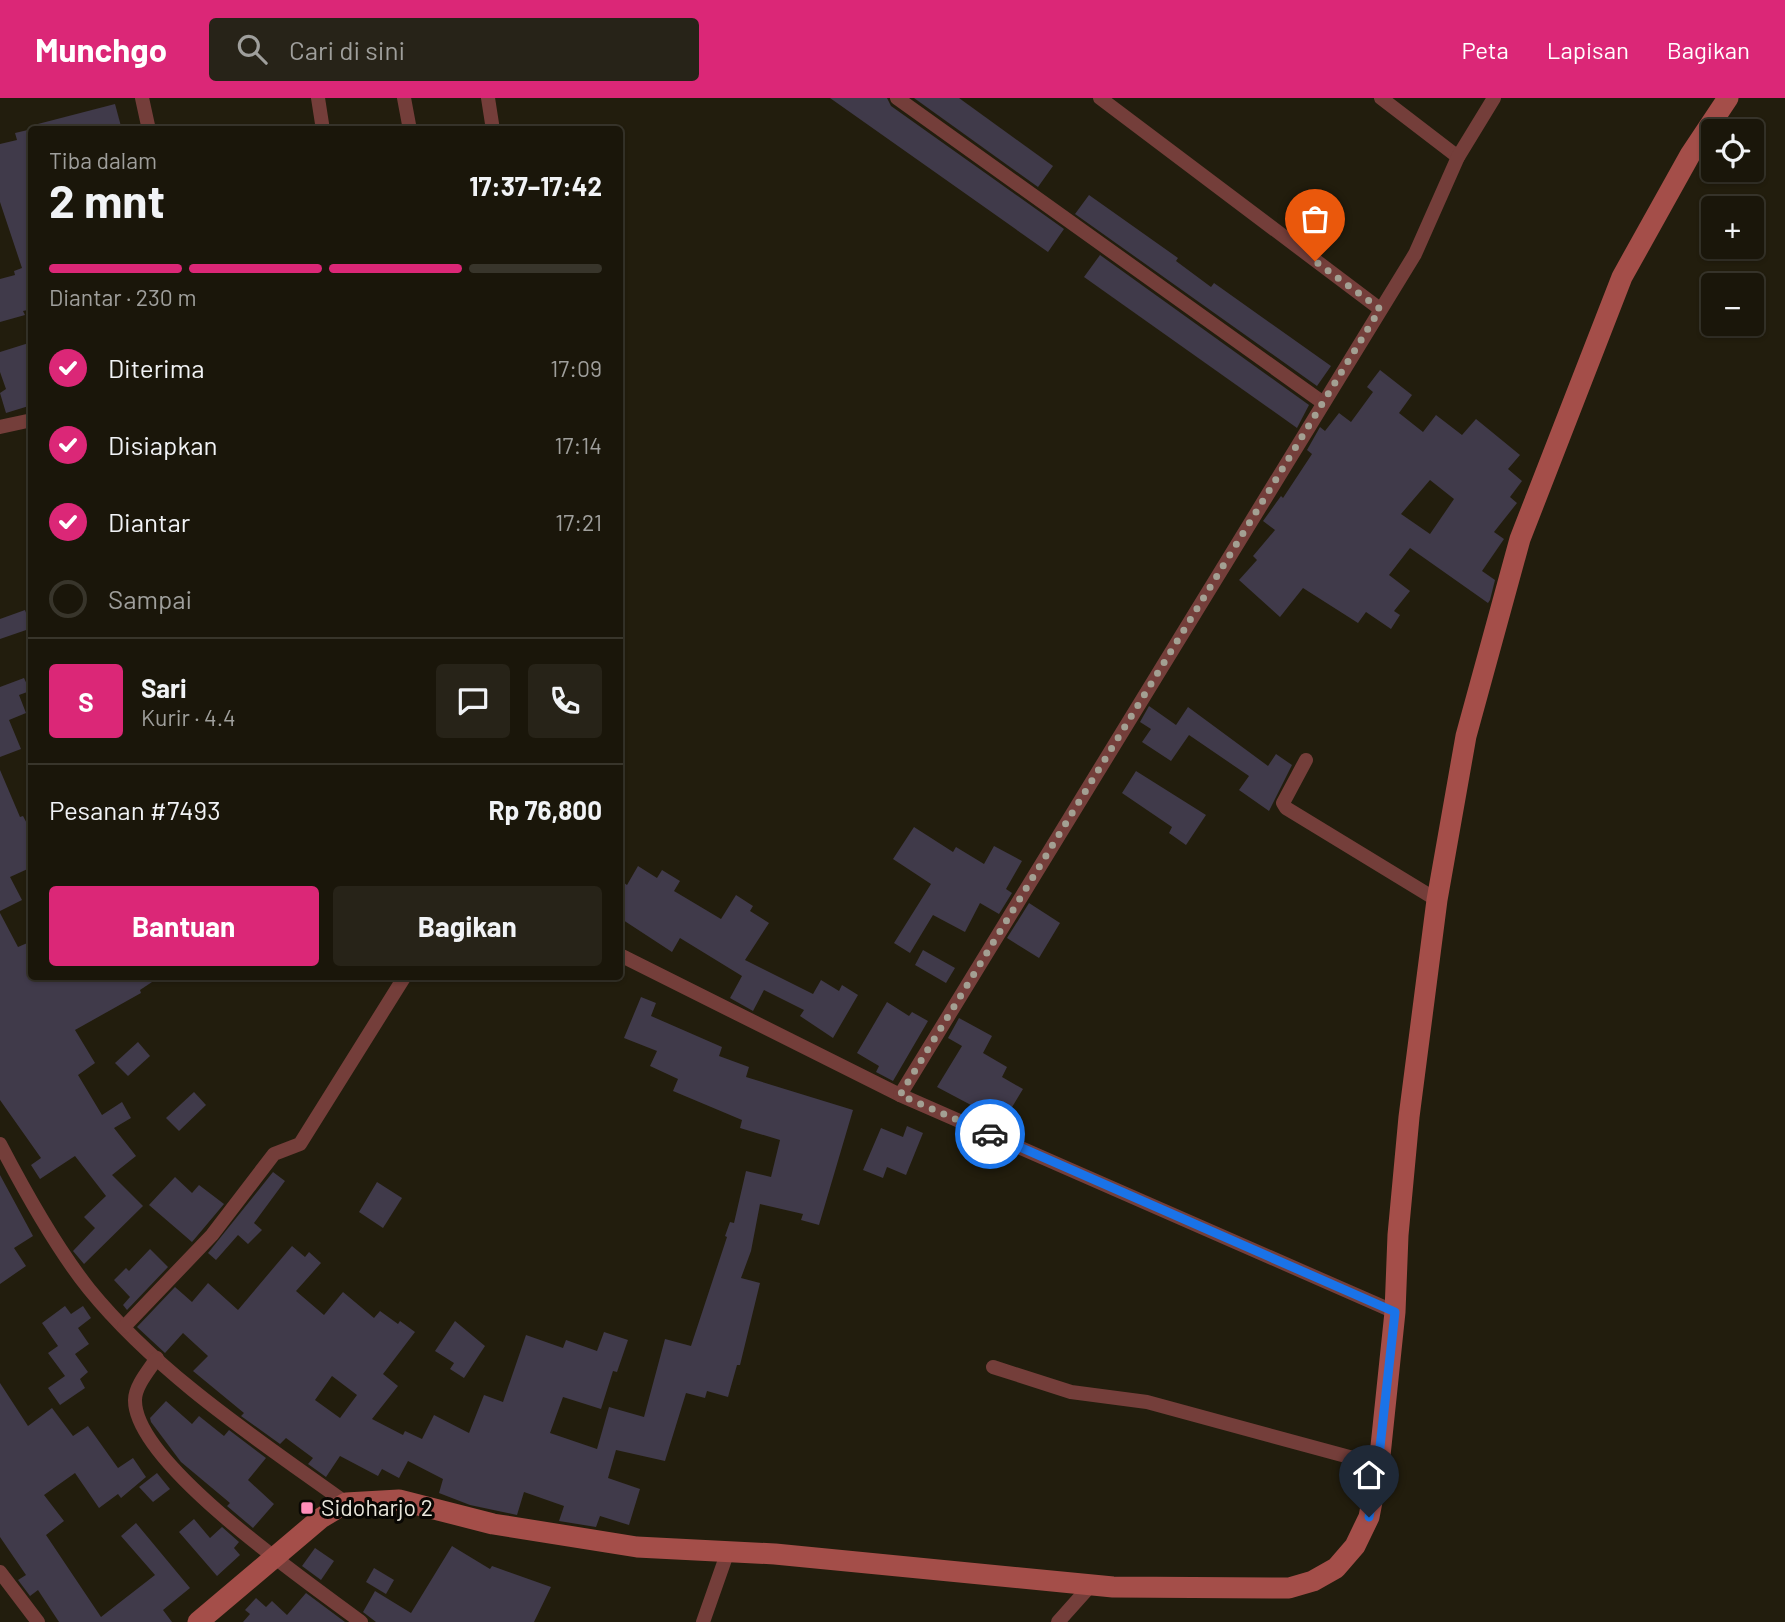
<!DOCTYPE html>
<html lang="id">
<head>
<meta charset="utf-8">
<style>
	:root { --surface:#1a160a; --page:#272318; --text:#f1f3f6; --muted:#9f9f9c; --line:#38352b; --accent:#db2777 }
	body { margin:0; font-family:Barlow,sans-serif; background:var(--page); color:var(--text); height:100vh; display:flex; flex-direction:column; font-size:26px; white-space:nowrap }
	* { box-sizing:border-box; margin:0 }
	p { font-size:23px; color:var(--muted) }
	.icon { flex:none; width:38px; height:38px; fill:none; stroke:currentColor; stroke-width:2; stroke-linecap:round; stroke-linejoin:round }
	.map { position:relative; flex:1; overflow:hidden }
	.details { position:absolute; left:28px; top:28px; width:595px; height:854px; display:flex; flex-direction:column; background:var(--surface); border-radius:7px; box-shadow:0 2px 5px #0004,0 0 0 2px var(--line) }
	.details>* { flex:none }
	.fabs { position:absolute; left:1701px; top:21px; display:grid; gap:14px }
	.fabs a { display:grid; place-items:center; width:63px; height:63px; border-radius:7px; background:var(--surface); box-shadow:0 2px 5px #0004,0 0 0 2px var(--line); font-size:35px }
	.pin { position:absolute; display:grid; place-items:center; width:60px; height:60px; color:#fff; margin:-72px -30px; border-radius:50% 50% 50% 0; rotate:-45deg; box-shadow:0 0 7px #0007 }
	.pin .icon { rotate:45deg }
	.courier { position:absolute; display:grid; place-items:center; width:70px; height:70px; margin:-35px; border:5px solid #1a73e8; border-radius:50%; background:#fff; color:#222; box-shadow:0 2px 9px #0007 }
	.summary em { font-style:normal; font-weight:700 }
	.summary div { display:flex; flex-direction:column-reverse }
	.summary { display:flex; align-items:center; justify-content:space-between; height:119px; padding:0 21px }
	h1 { font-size:46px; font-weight:700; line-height:52px }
	.bar { display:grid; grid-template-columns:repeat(4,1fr); gap:10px 7px; align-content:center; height:84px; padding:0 21px }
	.bar i { height:9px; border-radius:5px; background:var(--line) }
	.bar .selected { background:var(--accent) }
	.bar p { grid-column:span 4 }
	.line { display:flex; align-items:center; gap:18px; padding:0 21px; border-top:2px solid var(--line) }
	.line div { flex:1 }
	.round { display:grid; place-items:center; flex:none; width:74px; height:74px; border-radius:7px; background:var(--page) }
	ol { padding:0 21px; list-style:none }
	li { display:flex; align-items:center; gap:21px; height:77px }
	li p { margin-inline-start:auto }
	li .icon { padding:7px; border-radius:50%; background:var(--accent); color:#fff; stroke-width:4 }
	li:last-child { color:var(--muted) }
	li i { width:38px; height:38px; border:4px solid var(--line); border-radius:50% }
	.primary-button { display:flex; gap:14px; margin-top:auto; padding:14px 21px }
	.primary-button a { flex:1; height:80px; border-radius:7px; background:var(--accent); color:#fff; font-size:28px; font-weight:700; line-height:80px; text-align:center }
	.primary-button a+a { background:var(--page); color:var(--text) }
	header { display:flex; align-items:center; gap:42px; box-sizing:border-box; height:98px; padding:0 35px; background:var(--accent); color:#fff }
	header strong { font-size:33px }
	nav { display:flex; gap:38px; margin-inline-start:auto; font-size:24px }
	.search { width:490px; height:63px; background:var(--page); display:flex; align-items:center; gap:18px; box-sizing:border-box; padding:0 24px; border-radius:7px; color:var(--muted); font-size:26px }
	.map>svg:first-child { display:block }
	.building { fill:#403a4a; fill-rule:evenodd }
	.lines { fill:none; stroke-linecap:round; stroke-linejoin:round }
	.minor { stroke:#743e3a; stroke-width:14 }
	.secondary { stroke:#a44e49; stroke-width:21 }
	.done { stroke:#a3a093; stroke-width:7; stroke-dasharray:0 12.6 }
	.route { stroke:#1a73e8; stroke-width:9 }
	.poi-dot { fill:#ff8eb9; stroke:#090703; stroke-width:2.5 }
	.labels { text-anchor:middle; stroke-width:6; stroke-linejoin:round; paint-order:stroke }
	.poi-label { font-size:23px; fill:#e9e6db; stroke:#090703; text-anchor:start }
</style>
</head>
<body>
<header>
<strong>Munchgo</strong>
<div class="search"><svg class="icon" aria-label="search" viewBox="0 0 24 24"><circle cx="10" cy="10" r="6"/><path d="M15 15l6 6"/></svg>Cari di sini</div>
<nav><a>Peta</a><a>Lapisan</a><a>Bagikan</a></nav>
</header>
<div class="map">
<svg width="1785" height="1524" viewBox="0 0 1785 1524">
	<rect width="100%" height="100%" fill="#221d0d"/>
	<g class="building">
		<polygon points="830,0 887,0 891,8 1064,131 1048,154"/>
		<polygon points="914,0 959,0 1053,68 1038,89"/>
		<polygon points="115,6 122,32 34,32 34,27"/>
		<polygon points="32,31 32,211 23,213 25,217 0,224 0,181 15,177 14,173 22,170 0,104 0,46 17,42 15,35"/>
		<polygon points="1089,97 1178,160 1176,163 1211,189 1214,185 1331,268 1317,288 1075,116"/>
		<polygon points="1100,157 1309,307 1297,330 1084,179"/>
		<polygon points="32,244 32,307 6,315 0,295 6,291 0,274 0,254"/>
		<path d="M1380 272 1412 297 1399 315 1423 334 1436 317 1462 337 1476 321 1520 357 1508 371 1522 383 1510 399 1517 405 1494 434 1504 441 1482 473 1495 482 1490 502 1488 505 1410 450 1389 477 1410 493 1394 513 1400 517 1391 531 1366 514 1358 525 1303 490 1280 519 1239 482 1257 462 1253 458 1275 432 1263 423 1281 398 1283 400 1312 356 1307 352 1320 329 1325 333 1339 315 1351 324 1373 294 1367 289ZM1430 382 1454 401 1430 436 1401 416Z"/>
		<polygon points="25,512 32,530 0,541 0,521"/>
		<polygon points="24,580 30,593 19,597 26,615 9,622 21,651 0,659 0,589"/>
		<polygon points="1149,608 1176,627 1188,609 1268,668 1276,656 1292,667 1269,713 1239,692 1249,678 1189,637 1171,663 1142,644 1151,631 1140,624"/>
		<polygon points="0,672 20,719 23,718 32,735 32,769 10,779 22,802 0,813"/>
		<polygon points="1136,673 1206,717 1186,747 1169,735 1172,729 1122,695"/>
		<polygon points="914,729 953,754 956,749 984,766 994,748 1022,763 1006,791 1012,795 999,816 980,805 965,834 933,817 910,855 894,845 931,786 893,761"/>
		<polygon points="638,768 657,780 662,772 680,783 674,793 721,821 736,797 753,808 750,813 769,825 745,862 813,896 821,882 839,893 842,887 858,897 833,940 800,918 804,912 764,892 753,913 730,900 742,878 680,840 672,854 620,820 620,782 627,787"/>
		<polygon points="1029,805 1060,825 1039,860 1007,840"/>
		<polygon points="0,815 18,849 32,843 32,878 161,878 140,892 141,895 75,932 95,965 78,977 102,1017 122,1004 131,1020 114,1030 136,1058 112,1077 143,1108 84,1166 73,1153 95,1130 84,1119 106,1098 75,1058 40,1081 31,1067 41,1060 0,1002"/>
		<polygon points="923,852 955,870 946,885 915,867"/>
		<path d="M641 899 656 905 651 918 722 949 719 958 749 969 746 979 853 1012 819 1127 801 1122 803 1116 760 1106 751 1153 741 1180 760 1185 740 1267H737L728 1299 707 1293 705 1300 686 1295 665 1363 616 1352 608 1380 640 1391 629 1427 600 1418 596 1429 559 1423 564 1408 524 1394 517 1417 470 1407 439 1395 443 1381 408 1363 399 1380 382 1371 378 1378 340 1358 326 1379 308 1366 313 1360 286 1340 280 1346 241 1318 244 1315 193 1273 208 1258 183 1235 165 1255 137 1229 175 1189 192 1204 208 1185 238 1212 292 1148 305 1159 309 1154 321 1165 296 1193 324 1217 343 1194 374 1220 380 1213 398 1226 400 1223 415 1234 383 1276 398 1288 372 1321 403 1337 405 1333 422 1341 434 1317 469 1335 484 1297 503 1304 526 1237 563 1250 566 1242 597 1253 604 1234 628 1242 617 1274 613 1273 601 1311 563 1299 550 1335 597 1351 609 1309 644 1319 665 1241 691 1248 727 1139 725 1138 730 1124 734 1125 746 1073 771 1079 780 1042 740 1030 742 1022 673 993 678 981 650 968 657 953 624 940ZM332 1278 357 1297 340 1320 315 1302Z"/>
		<polygon points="887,904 909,918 912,914 928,923 893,983 876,974 879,968 857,955"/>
		<polygon points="959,920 992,938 983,955 1007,969 1002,979 1023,991 1003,1024 937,989 962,948 948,940"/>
		<polygon points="138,944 150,958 128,978 115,965"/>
		<polygon points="194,994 206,1007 179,1033 166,1020"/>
		<polygon points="907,1028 923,1035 906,1077 887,1069 883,1080 863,1072 881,1030 903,1039"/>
		<polygon points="273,1074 285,1083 254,1125 262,1132 248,1146 238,1137 216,1162 208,1155"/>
		<polygon points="0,1077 33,1138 14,1150 26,1168 0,1186"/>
		<polygon points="175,1079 192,1095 199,1087 224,1106 192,1144 149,1107"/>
		<polygon points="377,1084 402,1100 383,1130 359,1114"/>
		<polygon points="150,1151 168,1169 127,1212 123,1207 130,1199 114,1182 126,1170 129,1173"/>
		<polygon points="65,1208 71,1216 83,1208 91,1220 78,1230 89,1246 75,1256 88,1274 80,1281 85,1290 60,1307 48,1290 65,1278 48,1255 58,1248 42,1225"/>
		<polygon points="455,1223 485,1248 464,1280 450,1271 454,1265 435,1253"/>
		<polygon points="0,1285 28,1328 52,1310 73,1338 88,1328 118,1370 133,1360 146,1379 121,1400 118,1396 99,1410 75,1375 44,1397 64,1423 46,1437 101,1519 155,1477 121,1438 136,1425 190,1490 163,1512 172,1524 59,1524 38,1492 30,1498 18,1482 26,1477 0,1439"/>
		<polygon points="166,1303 192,1326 199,1318 224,1338 229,1332 266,1360 248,1382 274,1406 253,1430 227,1408 230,1405 181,1364 151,1324 150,1320"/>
		<polygon points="157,1375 170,1391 153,1404 139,1389"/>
		<polygon points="194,1421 210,1440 222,1429 239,1444 234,1450 240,1457 217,1478 179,1434"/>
		<polygon points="452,1448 490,1471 492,1468 551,1489 534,1524 376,1524 363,1514 375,1493 411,1515"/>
		<polygon points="315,1450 334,1463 321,1482 302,1468"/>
		<polygon points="374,1470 394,1482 386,1496 366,1484"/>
		<polygon points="306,1495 345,1524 243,1524 250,1516 245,1512 256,1500 266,1509 272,1503 287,1517"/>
	</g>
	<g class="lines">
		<g class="minor">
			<polyline points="142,0 149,32"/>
			<polyline points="318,0 323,32"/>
			<polyline points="404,0 410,32"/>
			<polyline points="488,0 493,32"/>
			<polyline points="897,0 1322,304"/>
			<polyline points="1100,0 1380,211"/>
			<polyline points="1381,0 1458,59"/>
			<polyline points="0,329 32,322"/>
			<polyline points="1306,662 1283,705 1286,710 1437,802"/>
			<polyline points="620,857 900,997 1395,1214"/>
			<polyline points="900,997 1415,156 1458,59 1494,0"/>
			<path d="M0 1046C24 1092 57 1151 89 1191 159 1277 257 1341 346 1405"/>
			<polyline points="124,1229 212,1137 274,1056 300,1046 405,878"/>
			<path d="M157 1260C149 1272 135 1288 135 1302 134 1366 311 1486 361 1524"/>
			<polyline points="993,1269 1071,1294 1147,1304 1379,1367"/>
			<polyline points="0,1474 38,1524"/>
			<polyline points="703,1524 728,1453"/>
			<polyline points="1058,1524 1091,1487"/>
		</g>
		<polyline class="secondary" points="198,1524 321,1420 346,1405 399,1402 493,1426 637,1449 775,1456 1113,1489 1289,1490 1313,1483 1336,1470 1355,1448 1369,1419 1379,1367 1395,1214 1398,1137 1409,1019 1437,802 1466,638 1520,441 1622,179 1690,57 1728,0"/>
	</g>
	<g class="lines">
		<polyline class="done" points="990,1036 900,997 1380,211 1315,163"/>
		<polyline class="route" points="990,1036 1395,1214 1378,1367 1369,1419"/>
	</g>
	<rect class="poi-dot" x="300" y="1403" width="14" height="14" rx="3.5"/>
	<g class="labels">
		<g class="poi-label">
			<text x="321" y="1418">Sidoharjo 2</text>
		</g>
	</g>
</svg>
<div class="fabs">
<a><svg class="icon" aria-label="locate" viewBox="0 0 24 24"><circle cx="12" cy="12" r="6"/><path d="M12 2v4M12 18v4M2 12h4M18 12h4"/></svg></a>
<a>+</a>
<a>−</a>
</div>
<div class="pin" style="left:1315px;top:163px;background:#ea580c"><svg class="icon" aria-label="bag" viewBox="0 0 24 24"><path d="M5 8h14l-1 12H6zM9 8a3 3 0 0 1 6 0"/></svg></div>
<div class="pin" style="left:1369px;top:1419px;background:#1f2937"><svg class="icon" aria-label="home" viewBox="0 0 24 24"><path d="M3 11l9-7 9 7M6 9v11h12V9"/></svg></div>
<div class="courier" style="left:990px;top:1036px"><svg class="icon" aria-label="car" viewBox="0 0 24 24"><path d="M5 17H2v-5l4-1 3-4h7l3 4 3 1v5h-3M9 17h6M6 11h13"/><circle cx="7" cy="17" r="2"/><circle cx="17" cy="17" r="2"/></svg></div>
<section class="details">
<div class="summary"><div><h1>2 mnt</h1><p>Tiba dalam</p></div><em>17:37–17:42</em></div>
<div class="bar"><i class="selected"></i><i class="selected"></i><i class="selected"></i><i></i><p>Diantar · 230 m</p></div>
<ol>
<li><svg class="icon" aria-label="check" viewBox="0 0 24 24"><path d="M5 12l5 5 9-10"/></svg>Diterima<p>17:09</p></li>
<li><svg class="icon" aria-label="check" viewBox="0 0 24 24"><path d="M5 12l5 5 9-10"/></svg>Disiapkan<p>17:14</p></li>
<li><svg class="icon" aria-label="check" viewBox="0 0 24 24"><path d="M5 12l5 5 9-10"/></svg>Diantar<p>17:21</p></li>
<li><i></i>Sampai</li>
</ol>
<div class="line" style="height:126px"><b class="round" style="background:var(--accent);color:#fff">S</b><div><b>Sari</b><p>Kurir · 4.4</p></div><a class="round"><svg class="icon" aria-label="chat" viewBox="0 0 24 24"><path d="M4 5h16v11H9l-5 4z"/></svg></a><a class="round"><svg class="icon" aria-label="phone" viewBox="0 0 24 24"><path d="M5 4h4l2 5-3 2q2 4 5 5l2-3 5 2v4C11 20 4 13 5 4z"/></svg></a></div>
<div class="line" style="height:91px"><div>Pesanan #7493</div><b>Rp 76,800</b></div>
<div class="primary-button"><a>Bantuan</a><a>Bagikan</a></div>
</section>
</div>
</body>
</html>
